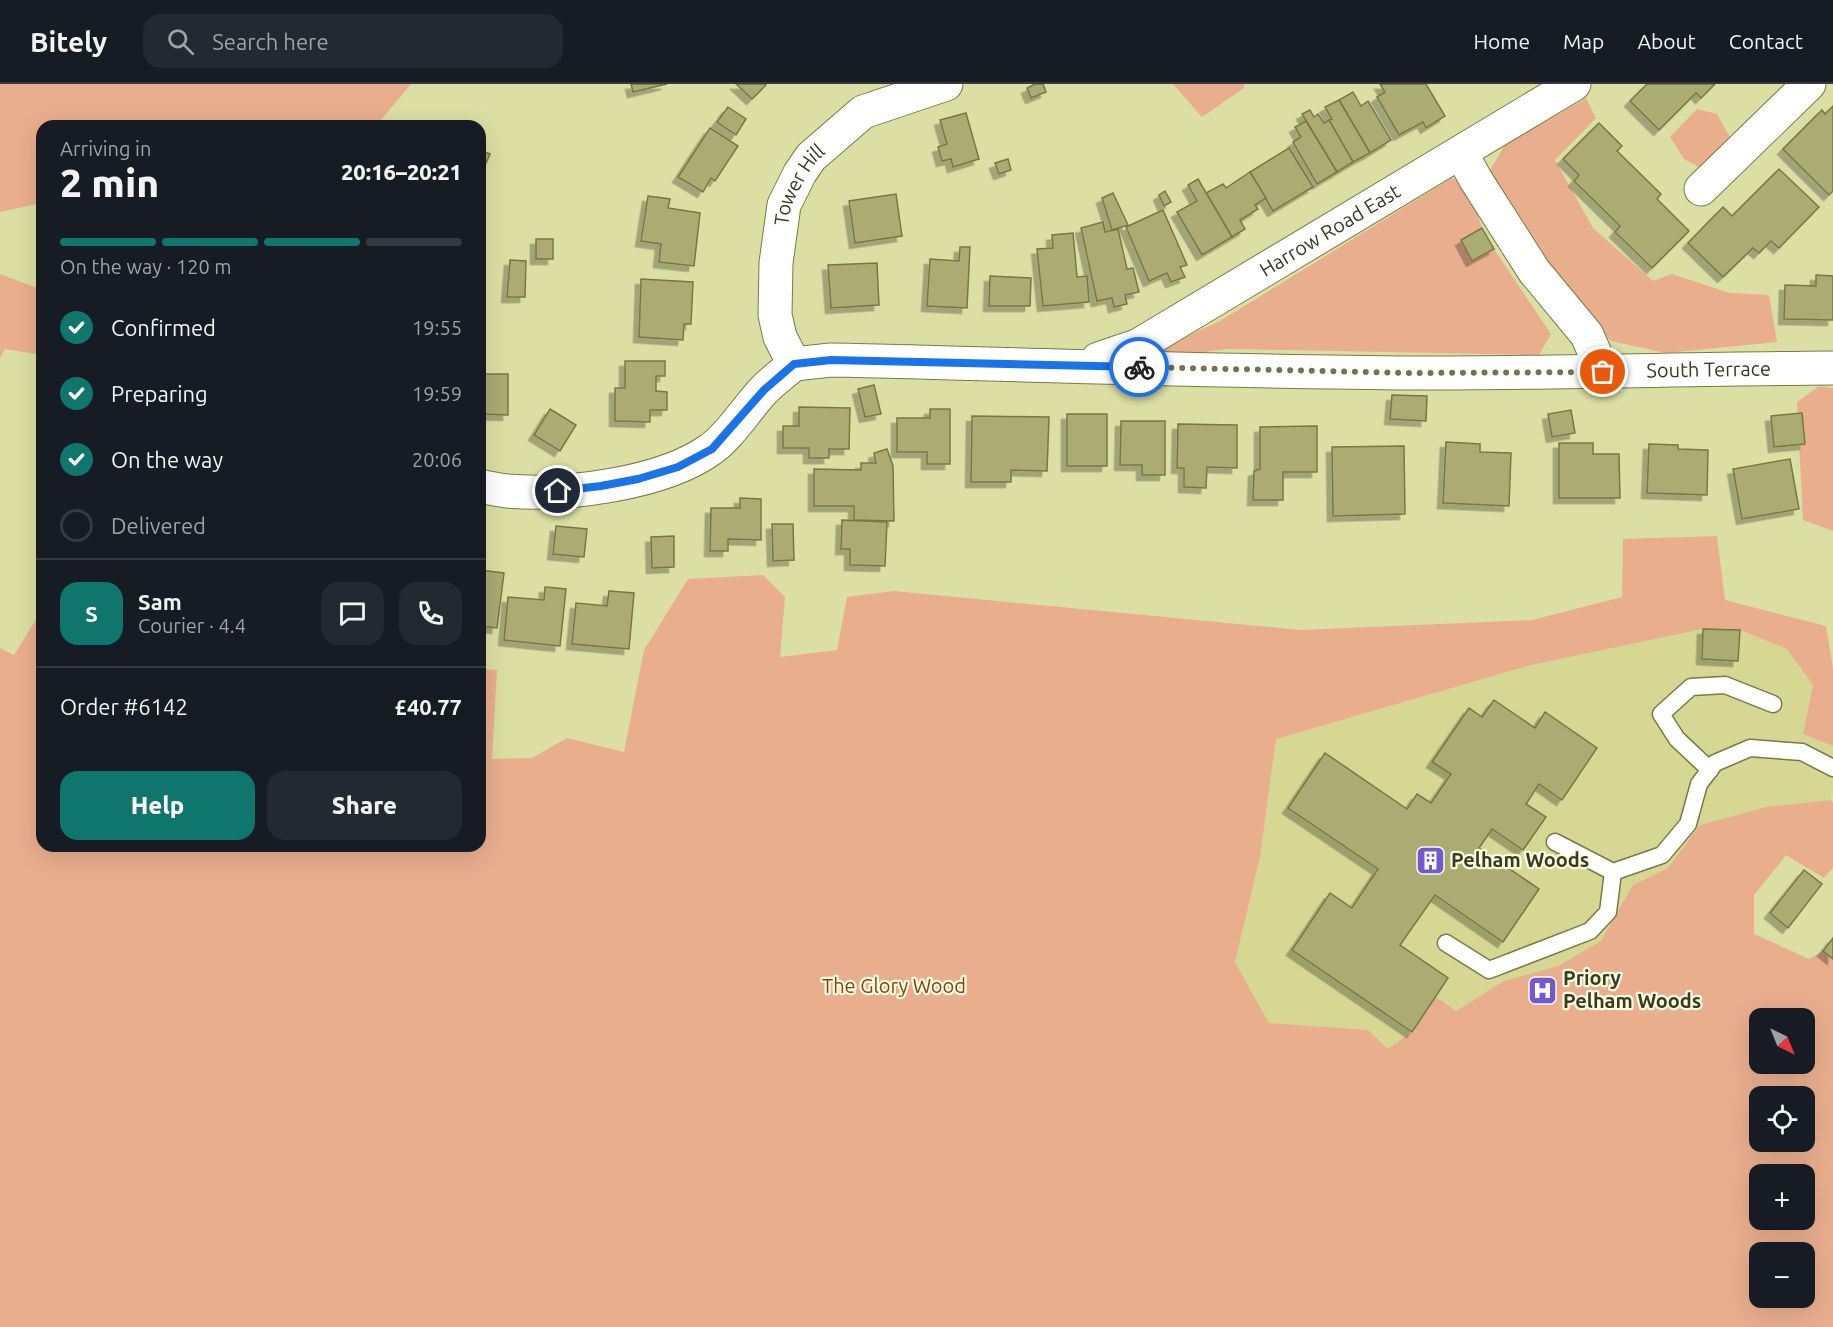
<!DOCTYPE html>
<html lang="en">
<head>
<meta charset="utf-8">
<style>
	:root { --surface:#171b24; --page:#242831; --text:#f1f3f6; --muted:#9ea1a6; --line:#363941; --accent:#0f766e }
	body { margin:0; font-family:Ubuntu,sans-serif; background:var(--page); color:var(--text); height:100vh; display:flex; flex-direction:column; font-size:22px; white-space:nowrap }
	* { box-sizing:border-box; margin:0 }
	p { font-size:20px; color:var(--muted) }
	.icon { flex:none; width:33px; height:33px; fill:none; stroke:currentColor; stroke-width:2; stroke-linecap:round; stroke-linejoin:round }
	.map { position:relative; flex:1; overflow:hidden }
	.drawer { position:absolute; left:36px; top:36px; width:450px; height:732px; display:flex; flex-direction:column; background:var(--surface); border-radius:18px; box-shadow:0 6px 24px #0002 }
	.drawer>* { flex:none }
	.needle { width:39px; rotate:137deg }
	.controls { position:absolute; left:1749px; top:924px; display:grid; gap:12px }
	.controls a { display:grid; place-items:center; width:66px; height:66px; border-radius:12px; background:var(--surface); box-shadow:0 6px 24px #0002; font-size:30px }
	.pin { position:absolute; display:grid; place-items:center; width:51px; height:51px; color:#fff; margin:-26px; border:3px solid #fff; border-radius:50%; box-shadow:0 2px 6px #0007 }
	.courier { position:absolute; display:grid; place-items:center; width:60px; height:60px; margin:-30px; border:4px solid #1a73e8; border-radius:50%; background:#fff; color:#222; box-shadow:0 2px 8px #0007 }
	.headline em { font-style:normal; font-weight:800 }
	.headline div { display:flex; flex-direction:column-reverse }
	.headline { display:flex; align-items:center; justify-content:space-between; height:102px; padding:0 24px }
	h1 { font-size:39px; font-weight:800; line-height:45px }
	.bar { display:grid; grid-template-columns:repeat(4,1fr); gap:9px 6px; align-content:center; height:72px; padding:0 24px }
	.bar i { height:8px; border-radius:4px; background:var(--line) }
	.bar .active { background:var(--accent) }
	.bar p { grid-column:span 4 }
	.line { display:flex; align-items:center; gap:15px; padding:0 24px; border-top:2px solid var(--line) }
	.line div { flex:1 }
	.round { display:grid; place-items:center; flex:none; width:63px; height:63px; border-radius:18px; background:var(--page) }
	ol { padding:0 24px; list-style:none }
	li { display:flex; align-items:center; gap:18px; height:66px }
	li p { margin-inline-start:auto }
	li .icon { padding:6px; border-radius:50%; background:var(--accent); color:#fff; stroke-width:4 }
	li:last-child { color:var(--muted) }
	li i { width:33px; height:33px; border:3px solid var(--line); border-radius:50% }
	.cta { display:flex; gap:12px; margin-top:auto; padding:12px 24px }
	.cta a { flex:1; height:69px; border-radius:18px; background:var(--accent); color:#fff; font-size:24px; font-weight:800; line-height:69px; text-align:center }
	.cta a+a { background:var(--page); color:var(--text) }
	header { display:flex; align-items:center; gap:36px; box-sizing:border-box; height:84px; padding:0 30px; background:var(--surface); border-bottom:2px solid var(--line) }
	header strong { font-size:28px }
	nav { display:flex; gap:33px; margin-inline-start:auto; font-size:21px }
	.search { width:420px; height:54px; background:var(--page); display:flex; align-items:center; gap:15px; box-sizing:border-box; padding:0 21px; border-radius:18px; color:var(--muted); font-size:22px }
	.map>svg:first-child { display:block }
	.built { fill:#d5d793; fill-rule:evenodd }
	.green { fill:#e9ae8e; fill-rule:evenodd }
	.building { fill:#aaac73; stroke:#777941; stroke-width:1.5; filter:url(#shadow) }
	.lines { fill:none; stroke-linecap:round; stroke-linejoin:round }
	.lane-casing { stroke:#7a7b43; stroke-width:19 }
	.street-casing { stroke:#7a7b43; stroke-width:35 }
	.lane { stroke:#fff; stroke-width:16 }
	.street { stroke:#fff; stroke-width:33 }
	.done { stroke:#72744f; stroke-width:6; stroke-dasharray:0 10.8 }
	.route { stroke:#1a73e8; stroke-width:8 }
	.labels { text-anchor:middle; stroke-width:4.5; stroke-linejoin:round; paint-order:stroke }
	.street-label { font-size:20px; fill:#393a22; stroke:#fcfde0 }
	.poi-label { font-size:20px; font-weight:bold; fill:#393a22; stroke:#fcfde0; text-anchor:start }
	.park-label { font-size:20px; fill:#85400f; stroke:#fcfde0 }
</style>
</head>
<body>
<header>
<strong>Bitely</strong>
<div class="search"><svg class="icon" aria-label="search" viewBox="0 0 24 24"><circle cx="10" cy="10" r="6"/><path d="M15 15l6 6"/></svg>Search here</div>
<nav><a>Home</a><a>Map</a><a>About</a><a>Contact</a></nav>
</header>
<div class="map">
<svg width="1833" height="1243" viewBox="0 0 1833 1243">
	<defs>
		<filter id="shadow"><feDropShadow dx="-5.5" dy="5.5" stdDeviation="0" flood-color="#0004"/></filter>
	</defs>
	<rect width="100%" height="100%" fill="#dcdfa3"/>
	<path class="built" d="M1703 545 1740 546 1787 565 1813 601 1803 650 1833 662V710L1830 716 1754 811V850L1809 875 1823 867 1804 1168H1760L1428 1001 1367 946 1269 939 1235 878 1260 773 1276 655 1531 581ZM1760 934H1804V980H1760ZM1760 1012H1804V1058H1760ZM1760 1090H1804V1136H1760Z"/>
	<g class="green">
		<polygon points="0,0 411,0 376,42 42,42 42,119 0,128"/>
		<polygon points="1173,0 1244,0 1244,4 1202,33"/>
		<polygon points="1586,14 1596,34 1555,76 1593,144 1653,197 1672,190 1730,209 1769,211 1777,258 1666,269 1611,257 1575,218 1540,171 1490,86 1505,61"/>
		<polygon points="1697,25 1717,30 1732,57 1704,86 1684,75 1670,53"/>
		<polygon points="1452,94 1468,104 1482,144 1494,165 1551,250 1539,271 1227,265 1166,273 1163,264 1220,237"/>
		<polygon points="0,190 42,206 42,271 5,265 0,274"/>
		<polygon points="1819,302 1833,304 1833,447 1803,436 1797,318"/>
		<path d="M1717 452 1725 516 1826 542 1833 584V662L1803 650 1813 601 1787 565 1740 546 1703 545 1531 581 1276 655 1260 773 1235 878 1269 939 1368 946 1388 965 1412 948 1436 913 1456 927 1504 897 1558 882 1601 857 1633 801 1668 784 1700 741 1767 723 1830 716 1833 718V784L1824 794 1786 771 1754 811V850L1809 875 1823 867 1833 875V1243H0V564L14 571 42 526V762H480V585L497 586 492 675 532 674 567 654 624 668 644 566 688 495 763 491 785 513 780 573 837 566 847 513 894 507 1300 546 1532 536 1622 513 1623 455ZM1760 934H1804V980H1760ZM1760 1012H1804V1058H1760ZM1760 1090H1804V1136H1760ZM1760 1168H1804V1214H1760Z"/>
	</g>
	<g class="building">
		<polygon points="631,0 667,0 633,8"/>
		<polygon points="736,0 765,0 766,1 752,15"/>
		<polygon points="1035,0 1043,0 1046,8 1031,14 1027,4"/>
		<polygon points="1380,0 1426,0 1445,32 1426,44 1423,38 1399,51 1377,13 1385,8"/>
		<polygon points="1647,0 1715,0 1701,14 1696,9 1659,46 1630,17"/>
		<polygon points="1353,8 1361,22 1368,17 1391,56 1370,69 1339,16"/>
		<polygon points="1339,16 1370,69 1353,78 1329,36 1332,35 1325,23"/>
		<polygon points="1833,22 1833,107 1829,111 1783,65 1822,26 1825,30"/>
		<polygon points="728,23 746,35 736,51 717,38"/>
		<polygon points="1310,26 1314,33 1318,30 1324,39 1329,36 1353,78 1337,88 1302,30"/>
		<polygon points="966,29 979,75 953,83 951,75 942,77 938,63 947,60 940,36"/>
		<polygon points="1306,37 1337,88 1317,100 1293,58 1301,53 1295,43"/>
		<polygon points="1599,39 1622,62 1617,67 1661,110 1657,115 1689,147 1652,184 1615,148 1620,142 1574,97 1579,91 1563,75"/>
		<polygon points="710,44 738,62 715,97 711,94 703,108 678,93"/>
		<polygon points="1289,64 1313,103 1273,127 1250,88"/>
		<polygon points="480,66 490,70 480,93"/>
		<polygon points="1008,75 1011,86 999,90 995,79"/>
		<polygon points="1779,85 1819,123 1779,164 1771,157 1759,169 1753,164 1723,193 1688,159 1723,123 1732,132"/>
		<polygon points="1250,88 1266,114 1255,121 1258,125 1240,136 1245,145 1232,153 1206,109 1223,100 1226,104"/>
		<polygon points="1198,95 1232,153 1202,171 1177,128 1197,117 1188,101"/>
		<polygon points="1165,107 1171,118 1164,122 1159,111"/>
		<polygon points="1113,109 1128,141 1112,146 1102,114"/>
		<polygon points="896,110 902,152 855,159 849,117"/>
		<polygon points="648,112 670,115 668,124 700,129 694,182 659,178 661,160 641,157"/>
		<polygon points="1163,126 1187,181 1180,183 1185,193 1171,198 1167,189 1149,197 1126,143"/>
		<polygon points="1103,138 1105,148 1118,145 1127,185 1133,184 1139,208 1125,211 1127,220 1114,223 1112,214 1097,217 1081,144"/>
		<polygon points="1482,144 1494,165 1472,177 1461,156"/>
		<polygon points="1073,149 1077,193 1087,192 1089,218 1043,222 1037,165 1053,164 1052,151"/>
		<rect x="536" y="155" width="17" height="20"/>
		<polygon points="960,163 970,163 967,224 927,222 930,175 959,177"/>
		<polygon points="510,176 526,177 525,213 507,213"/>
		<polygon points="877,179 879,221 831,224 828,181"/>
		<polygon points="1816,191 1833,192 1833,236 1784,235 1785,201 1816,202"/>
		<polygon points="990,192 1031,194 1030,222 989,222"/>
		<polygon points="641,195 693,198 691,240 684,240 683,256 639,253"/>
		<polygon points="480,268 483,268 483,290 508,290 508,331 480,330"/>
		<polygon points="625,277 665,277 665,292 656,292 656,307 667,308 667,326 650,326 650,338 615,337 615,304 625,304"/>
		<polygon points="874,301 881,330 865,333 858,305"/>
		<polygon points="1392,311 1427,312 1426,337 1390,335"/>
		<polygon points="799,323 850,324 849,365 829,365 829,374 809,374 809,364 783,364 783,342 799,342"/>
		<polygon points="550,325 576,341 560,367 534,351"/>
		<polygon points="930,325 950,325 950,380 927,380 927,368 897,368 897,334 930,334"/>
		<polygon points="1571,326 1575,349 1552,353 1548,330"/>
		<polygon points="1802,329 1805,360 1774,363 1771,332"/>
		<rect x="1067" y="330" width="40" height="52"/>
		<polygon points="972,332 1049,333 1047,387 1011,386 1011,398 971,398"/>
		<polygon points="1121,337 1165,337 1165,391 1142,391 1142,381 1120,381"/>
		<polygon points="1178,340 1237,341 1237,384 1207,383 1206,404 1184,403 1184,384 1177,384"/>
		<polygon points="1317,342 1317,388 1283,388 1283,416 1253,416 1254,387 1260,385 1260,343"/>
		<polygon points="1446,358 1480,360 1480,368 1511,369 1509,422 1443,419"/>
		<polygon points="1559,359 1593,359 1593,370 1619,370 1620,414 1559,414"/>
		<polygon points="1649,360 1678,361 1678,365 1708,366 1707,411 1647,409"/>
		<polygon points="1404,362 1405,430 1333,432 1332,363"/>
		<polygon points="887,365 893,382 894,437 854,436 854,422 814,422 814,385 861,386 861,379 876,379 874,369"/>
		<polygon points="1790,375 1799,425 1742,435 1733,385"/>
		<polygon points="740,414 761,415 761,456 728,455 728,467 710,467 711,424 740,424"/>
		<polygon points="842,436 887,438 885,482 850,481 850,465 841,465"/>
		<polygon points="772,440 793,440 794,476 773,477"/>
		<polygon points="556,442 587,445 584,473 553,470"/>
		<polygon points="674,452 674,483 652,484 651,453"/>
		<polygon points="480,486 504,489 497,544 480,542"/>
		<polygon points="545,503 566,505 560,562 504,556 508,513 544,516"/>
		<polygon points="609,507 634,509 629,565 572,560 576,519 607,522"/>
		<polygon points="1703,545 1740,546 1738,577 1702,575"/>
		<polygon points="1494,616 1535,644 1545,628 1597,664 1562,716 1539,700 1526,720 1546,733 1523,766 1492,745 1479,764 1539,805 1503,858 1435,811 1400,861 1448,894 1412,948 1292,866 1330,809 1352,824 1378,785 1288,724 1325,669 1407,725 1417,710 1431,719 1451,690 1432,678 1469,624 1482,633"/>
		<polygon points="1804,786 1822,800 1788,844 1770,829"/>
		<polygon points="1833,854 1833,875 1823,867"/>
	</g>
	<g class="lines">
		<defs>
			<g id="lane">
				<polyline points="1710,686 1677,655 1661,630 1691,603 1725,601 1773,620"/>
				<polyline points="1555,758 1613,788 1662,771 1688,740 1699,700 1715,679 1750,664 1802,668 1833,684"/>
				<polyline points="1446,859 1489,886 1590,847 1608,828 1613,788"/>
			</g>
			<g id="street">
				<polyline points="1461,69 1476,96 1534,187 1587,251 1603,288"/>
				<polyline points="1701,105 1809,0"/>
				<path id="s1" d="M1098 275 1139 261 1574 0"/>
				<path id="s2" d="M794 280 831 276C1026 280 1221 288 1415 289 1555 289 1694 285 1833 284"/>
				<path id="s3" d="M794 280 780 253 775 231 776 179 784 121 800 89 811 73 863 28 946 0"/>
				<path d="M480 402C489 404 498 406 507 407 565 412 663 400 711 365 729 353 747 324 763 307 772 297 784 289 794 280"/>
			</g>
		</defs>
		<use href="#lane" class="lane-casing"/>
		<use href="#street" class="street-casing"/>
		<use href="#lane" class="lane"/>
		<use href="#street" class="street"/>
	</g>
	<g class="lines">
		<polyline class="done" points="1139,283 1412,289 1603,288"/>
		<polyline class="route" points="558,407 601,402 638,395 678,383 712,365 764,306 794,280 831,276 1139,283"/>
	</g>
	<defs>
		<symbol id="building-square" viewBox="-11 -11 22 22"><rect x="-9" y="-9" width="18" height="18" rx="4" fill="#7458d2" stroke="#fcfde0"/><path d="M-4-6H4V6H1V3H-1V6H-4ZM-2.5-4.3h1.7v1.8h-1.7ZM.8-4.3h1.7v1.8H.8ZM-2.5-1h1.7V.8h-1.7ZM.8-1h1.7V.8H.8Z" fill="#fff"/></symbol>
		<symbol id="hospital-square" viewBox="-11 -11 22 22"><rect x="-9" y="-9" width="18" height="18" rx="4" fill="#7458d2" stroke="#fcfde0"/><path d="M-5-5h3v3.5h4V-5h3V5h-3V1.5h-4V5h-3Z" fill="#fff"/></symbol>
	</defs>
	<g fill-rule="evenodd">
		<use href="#building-square" x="1414" y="760" width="33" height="33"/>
		<use href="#hospital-square" x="1526" y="890" width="33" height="33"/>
	</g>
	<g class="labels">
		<g class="street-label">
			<text dy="7" stroke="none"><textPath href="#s3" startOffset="188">Tower Hill</textPath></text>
			<text dy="7" stroke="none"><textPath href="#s1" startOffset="266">Harrow Road East</textPath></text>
			<text dy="7" stroke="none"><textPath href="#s2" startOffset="915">South Terrace</textPath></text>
		</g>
		<g class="poi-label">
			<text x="1451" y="783">Pelham Woods</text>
			<text x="1563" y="901">Priory<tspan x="1563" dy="23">Pelham Woods</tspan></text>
		</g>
		<g class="park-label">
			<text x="894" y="909">The Glory Wood</text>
		</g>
	</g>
</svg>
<div class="controls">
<a><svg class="needle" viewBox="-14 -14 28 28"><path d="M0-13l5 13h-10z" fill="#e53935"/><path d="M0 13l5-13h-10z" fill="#9ea1a6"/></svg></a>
<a><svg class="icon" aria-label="locate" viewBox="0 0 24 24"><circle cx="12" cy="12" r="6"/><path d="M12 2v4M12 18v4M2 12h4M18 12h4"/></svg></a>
<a>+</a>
<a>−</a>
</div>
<div class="pin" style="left:1603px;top:288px;background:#ea580c"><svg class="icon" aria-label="bag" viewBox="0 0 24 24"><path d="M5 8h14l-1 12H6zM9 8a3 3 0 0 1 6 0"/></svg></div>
<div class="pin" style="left:558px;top:407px;background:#1f2937"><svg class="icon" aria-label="home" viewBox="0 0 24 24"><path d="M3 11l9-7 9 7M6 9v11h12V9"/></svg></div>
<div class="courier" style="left:1139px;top:283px"><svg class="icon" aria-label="bike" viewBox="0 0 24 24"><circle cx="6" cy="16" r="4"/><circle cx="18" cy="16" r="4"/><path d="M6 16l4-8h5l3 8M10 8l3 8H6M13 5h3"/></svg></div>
<section class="drawer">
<div class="headline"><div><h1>2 min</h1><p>Arriving in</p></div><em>20:16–20:21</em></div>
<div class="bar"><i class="active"></i><i class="active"></i><i class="active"></i><i></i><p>On the way · 120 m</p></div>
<ol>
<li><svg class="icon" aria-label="check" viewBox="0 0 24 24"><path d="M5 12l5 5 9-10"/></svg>Confirmed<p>19:55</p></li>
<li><svg class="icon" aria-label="check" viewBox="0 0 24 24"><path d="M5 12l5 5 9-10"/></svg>Preparing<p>19:59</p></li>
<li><svg class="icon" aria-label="check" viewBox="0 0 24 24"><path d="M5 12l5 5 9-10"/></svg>On the way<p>20:06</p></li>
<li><i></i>Delivered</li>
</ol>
<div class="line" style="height:108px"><b class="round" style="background:var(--accent);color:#fff">S</b><div><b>Sam</b><p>Courier · 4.4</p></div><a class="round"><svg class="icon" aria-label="chat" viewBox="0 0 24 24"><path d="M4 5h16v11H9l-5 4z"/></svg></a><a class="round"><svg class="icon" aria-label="phone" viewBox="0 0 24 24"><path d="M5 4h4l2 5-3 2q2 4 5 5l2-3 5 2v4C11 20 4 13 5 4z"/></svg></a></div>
<div class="line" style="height:78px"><div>Order #6142</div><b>£40.77</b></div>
<div class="cta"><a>Help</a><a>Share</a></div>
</section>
</div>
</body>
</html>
